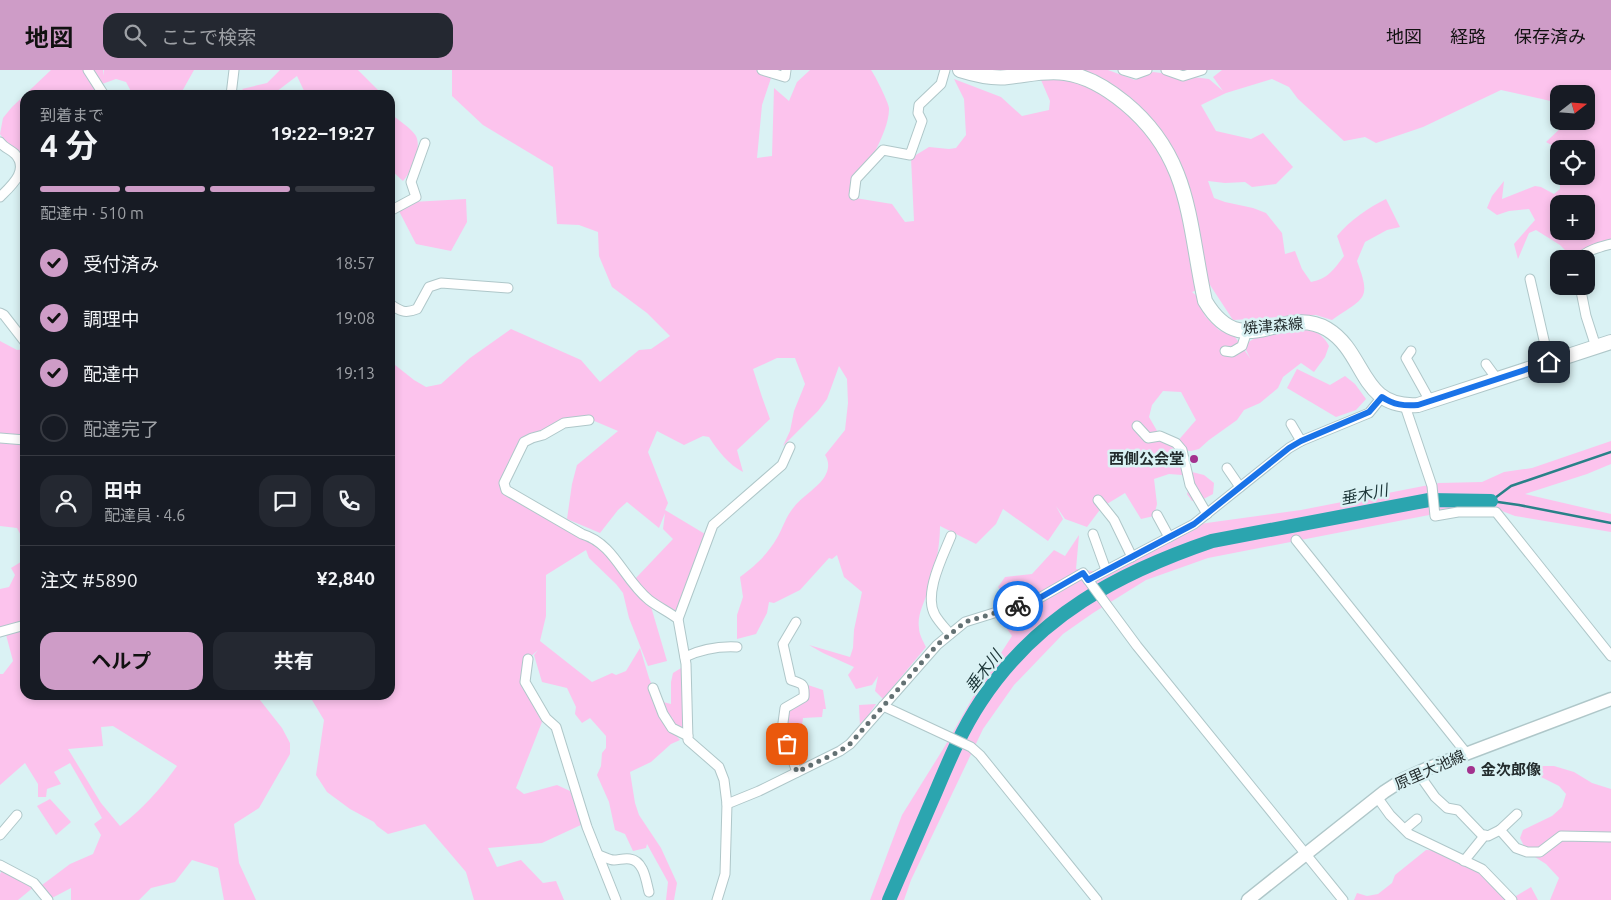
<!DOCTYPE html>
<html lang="ja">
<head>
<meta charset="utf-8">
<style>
	:root { --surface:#171b24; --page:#242831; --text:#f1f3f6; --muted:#9ea1a6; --line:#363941; --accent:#ce9cc7 }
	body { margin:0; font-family:Ubuntu,"Noto Sans JP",sans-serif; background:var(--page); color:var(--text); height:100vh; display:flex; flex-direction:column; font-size:19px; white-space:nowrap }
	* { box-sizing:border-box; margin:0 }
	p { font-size:16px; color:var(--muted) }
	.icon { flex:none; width:28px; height:28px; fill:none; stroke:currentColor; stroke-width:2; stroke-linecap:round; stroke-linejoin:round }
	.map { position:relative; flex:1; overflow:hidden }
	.sheet { position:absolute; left:20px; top:20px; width:375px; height:610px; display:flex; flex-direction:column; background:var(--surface); border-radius:15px; box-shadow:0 2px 8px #0003 }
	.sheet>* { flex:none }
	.needle { width:32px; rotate:73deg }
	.tools { position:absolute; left:1550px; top:15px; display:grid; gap:10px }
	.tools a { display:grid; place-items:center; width:45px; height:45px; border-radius:10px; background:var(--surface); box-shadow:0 2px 8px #0003; font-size:25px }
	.pin { position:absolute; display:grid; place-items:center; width:42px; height:42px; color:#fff; margin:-21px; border-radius:10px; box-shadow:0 2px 8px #0006 }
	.courier { position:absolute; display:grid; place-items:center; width:50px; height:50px; margin:-25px; border:4px solid #1a73e8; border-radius:50%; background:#fff; color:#222; box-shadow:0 1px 6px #0007 }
	.summary em { font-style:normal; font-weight:700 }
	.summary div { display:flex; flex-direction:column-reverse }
	.summary { display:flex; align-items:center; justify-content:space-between; height:85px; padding:0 20px }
	h1 { font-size:32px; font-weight:700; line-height:38px }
	.bar { display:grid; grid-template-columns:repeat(4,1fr); gap:8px 5px; align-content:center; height:60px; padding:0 20px }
	.bar i { height:6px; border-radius:4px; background:var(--line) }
	.bar .selected { background:var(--accent) }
	.bar p { grid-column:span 4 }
	.line { display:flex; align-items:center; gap:12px; padding:0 20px; border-top:1px solid var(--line) }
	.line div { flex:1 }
	.round { display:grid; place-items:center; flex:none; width:52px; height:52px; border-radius:15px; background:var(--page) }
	ol { padding:0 20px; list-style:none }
	li { display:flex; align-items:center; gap:15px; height:55px }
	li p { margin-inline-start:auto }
	li .icon { padding:5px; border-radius:50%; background:var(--accent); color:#111; stroke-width:4 }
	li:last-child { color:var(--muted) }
	li i { width:28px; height:28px; border:2px solid var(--line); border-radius:50% }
	.action { display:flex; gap:10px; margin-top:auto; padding:10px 20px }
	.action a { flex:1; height:58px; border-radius:15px; background:var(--accent); color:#111; font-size:20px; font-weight:700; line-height:58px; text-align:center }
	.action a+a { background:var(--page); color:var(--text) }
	header { display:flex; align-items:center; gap:30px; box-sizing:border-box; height:70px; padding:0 25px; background:var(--accent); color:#111 }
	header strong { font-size:24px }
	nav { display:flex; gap:28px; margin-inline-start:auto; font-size:18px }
	.search { width:350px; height:45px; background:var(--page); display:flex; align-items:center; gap:12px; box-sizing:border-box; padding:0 18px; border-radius:15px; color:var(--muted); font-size:19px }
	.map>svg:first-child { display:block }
	.green { fill:#fcc3ed; fill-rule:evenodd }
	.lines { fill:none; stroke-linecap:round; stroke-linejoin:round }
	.stream { stroke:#298188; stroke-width:2.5 }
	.river { stroke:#2ba5af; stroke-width:14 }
	.street-casing { stroke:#afc7c9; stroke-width:11 }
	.secondary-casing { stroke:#afc7c9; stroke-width:15 }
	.primary-casing { stroke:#afc7c9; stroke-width:16 }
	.street { stroke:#fff; stroke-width:9 }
	.secondary { stroke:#fff; stroke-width:12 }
	.primary { stroke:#fff; stroke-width:14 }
	.done { stroke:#637173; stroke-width:5; stroke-dasharray:0 9 }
	.route { stroke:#1a73e8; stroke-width:6 }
	.poi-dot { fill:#a3328e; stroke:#daf2f4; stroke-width:2 }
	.labels { text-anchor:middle; stroke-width:5; stroke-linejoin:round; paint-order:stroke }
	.street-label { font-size:15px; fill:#232c2d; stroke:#daf2f4 }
	.poi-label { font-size:15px; font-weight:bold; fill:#232c2d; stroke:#daf2f4; text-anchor:end }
	.water-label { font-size:16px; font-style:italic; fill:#1c3537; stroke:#daf2f4 }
</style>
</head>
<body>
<header>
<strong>地図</strong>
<div class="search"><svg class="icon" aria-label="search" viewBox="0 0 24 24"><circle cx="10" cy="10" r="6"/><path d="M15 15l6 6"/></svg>ここで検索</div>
<nav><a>地図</a><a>経路</a><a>保存済み</a></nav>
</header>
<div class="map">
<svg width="1611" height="830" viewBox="0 0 1611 830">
	<rect width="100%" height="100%" fill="#daf2f4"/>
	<g class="green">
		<polygon points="51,0 103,0 103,6 104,0 194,0 180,25 133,25 126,12 116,9 102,14 103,25 25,25 25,85 17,87 0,64 3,48 12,37"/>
		<polygon points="280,0 358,0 383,25 306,25 297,6 272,25 249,25 242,19 267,13"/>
		<path d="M452 0H771V8L762 35 757 88 772 86 774 18 789 31 797 12 810 0H871C875 5 890 35 889 39 889 64 862 104 849 127L892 134 905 152 914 151 911 88 929 77 949 79 956 78 966 65 964 29 954 9 1001 27 1022 46 1049 40 1050 31 1041 10 1058 6 1065 0H1108L1135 10 1153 2 1209 9 1223 21 1213 7 1222 0H1611V172L1570 185 1560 175 1536 160 1529 163 1518 189 1514 174 1535 150 1529 139 1509 141 1497 145 1487 138 1492 126 1504 111 1502 129 1535 116 1541 117 1554 124 1560 119V112H1564L1559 111C1556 99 1553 90 1557 78L1546 72 1568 51H1586V32L1588 29 1586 24H1583L1580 21 1573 24H1559V30L1555 32 1501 20 1423 57 1376 73 1365 67 1344 71 1298 29 1289 17 1272 9 1226 23 1201 35 1216 61 1251 69 1263 63 1293 97 1276 114 1252 117 1245 112 1225 113 1208 111 1214 128 1225 132 1253 138 1266 143 1282 163 1285 184 1295 181 1302 199 1311 212C1328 209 1334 199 1344 186L1337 166C1350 150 1368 138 1386 129L1400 157 1387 160 1365 172 1357 191C1372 231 1364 227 1332 250L1316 245 1233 250 1210 215 1192 222 1198 227 1205 246 1219 260 1235 267 1250 288 1246 280 1247 273C1252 270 1256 267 1261 265 1272 260 1304 258 1315 262 1322 265 1326 270 1329 276L1325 287 1314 302 1301 293 1283 307 1278 318 1260 333 1244 340 1237 350 1209 370 1199 379 1191 381 1182 380 1176 373 1196 350 1181 322 1163 321 1152 335 1149 347 1160 366 1171 372 1188 401 1204 405 1214 413 1213 424 1200 431H1192L1187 424 1190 415 1182 405 1169 404 1154 409 1157 434 1154 446 1141 449 1125 423 1102 437 1087 457 1065 449 1056 436 1063 449 1048 471 1003 439 996 454 976 474 940 456C940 477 935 501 928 521 924 533 917 545 919 558 919 564 923 571 926 577L883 629 875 621 878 606 872 615 856 619 848 605 854 597 823 583 809 575 850 587 853 578 854 560 862 522 844 507 837 485 832 489 829 488 800 520 774 533 769 532 767 543 756 564 737 569V545L743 527 740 507C757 494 766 486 777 468 783 458 786 446 794 437 802 426 821 416 826 404 829 398 829 391 825 385L845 360 848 333 847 309 839 296 827 329 818 341 783 376 790 361 794 341 805 314 795 288H777L753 299 762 327 770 349 737 380 743 402C728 394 718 381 709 367L703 366 684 375 657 361 648 382 668 433 665 440 705 464 676 542 659 536 634 510 673 469 663 459 665 443 659 458 627 432 618 440 600 463 567 449 572 414 577 395 618 361 592 350 532 368 524 372 505 413 506 420 600 472 649 530 667 591 648 596 629 548 623 523 616 514 589 488 586 480 546 505V546L540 571 592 612 612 603 616 605 626 601 640 578 649 608 659 631 671 634V612L673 603 686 595 685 660 674 657 672 646C672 655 673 663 680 670L671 674 651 692 630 702 635 733 639 745 661 778 677 813 674 830H666L668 812 647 774 646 778 633 781 625 764 615 760 609 732 597 705 601 696 602 683 606 678V666L590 648 582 653 575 644 576 637 567 618 542 612 534 585 538 580 528 589 522 613 542 652 516 718 524 724 557 715 570 721 583 754 542 773 488 778 497 797 521 790 543 813 556 811 564 830H474L466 802 425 754 388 764 377 756 374 752 350 739 327 722 316 705 324 650 309 625H390V484L393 480 390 474V291L414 310 426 317 441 314 470 288 511 259 581 290 600 312 639 280 651 279 670 266 647 243 612 217 599 186 598 162 579 155 557 154 553 97 483 55 452 26ZM1559 79H1586V106H1559ZM1559 134H1586V161H1559Z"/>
		<path d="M390 32 391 44C398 50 411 58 416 66 422 79 412 101 403 111L390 99Z"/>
		<polygon points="466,129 467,152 451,181 416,174 399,141 412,132"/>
		<polygon points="0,271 17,280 25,279 25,473 17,458 0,456"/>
		<polygon points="1297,299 1330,315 1345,306 1355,314 1366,329 1356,340 1336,347 1287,318"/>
		<polygon points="1611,371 1611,394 1587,404 1525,424 1611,444 1611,462 1515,446 1502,441 1460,439 1208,488 1146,510 1093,543 1063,564 1014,615 983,659 911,810 904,830 870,830 902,745 945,676 977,620 1012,566 1005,556 1017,548 1015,538 998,517 1005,507 1032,504 1054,480 1065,486 1079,465 1076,499 1100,502 1192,455 1301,440 1439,413 1482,412 1504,402 1532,398"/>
		<path d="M25 486V625H256L282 658 290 673V684L259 738 234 754 239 793 256 830H224L218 798 192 790 175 812 151 818 139 830H71V818L52 828 42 815 70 794 93 784 101 765 94 754 102 748 70 693 54 702 61 714 47 719 46 727H38V714L25 693 0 715V604H3L13 591 5 561 0 562V519L9 517 15 505 11 498 24 490ZM113 656 177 696C161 718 142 740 120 756L101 733 68 679 103 676 101 657Z"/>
		<polygon points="808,615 823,620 826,639 823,639 822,647 803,648 800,669 791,674 786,657 785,638 806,629"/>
		<polygon points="876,634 861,656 860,656 859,635"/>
		<polygon points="1539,696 1554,696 1574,702 1592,713 1611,719 1611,830 1550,830 1559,808 1546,794 1527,782 1520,768 1523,760 1552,746 1562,737 1566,724 1559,716 1541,707"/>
		<polygon points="50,729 71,752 56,765 37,736"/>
		<polygon points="1426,780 1444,781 1482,799 1510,825 1516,826 1531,817 1538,830 1354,830 1357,823 1367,826 1378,824 1392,813 1395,805"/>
		<polygon points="4,797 35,816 18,830 0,830 0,804"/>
	</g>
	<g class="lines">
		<g class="stream">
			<polyline points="1491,431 1511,416 1611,382"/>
			<polyline points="1491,431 1519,435 1611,453"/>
		</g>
		<path class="river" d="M889 830C904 795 919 761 934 726 948 693 961 661 981 631 1037 546 1118 503 1212 471L1429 430 1491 431"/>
		<defs>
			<g id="street">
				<polyline points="88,0 104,25"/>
				<polyline points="762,0 785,7 786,0"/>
				<polyline points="1123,0 1136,4 1147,0"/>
				<polyline points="1166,0 1183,6 1202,0"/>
				<polyline points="231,25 234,0"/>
				<path d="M0 72C4 78 10 79 15 84 30 100 11 116 0 127"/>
				<polyline points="854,125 856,109 883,80 910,85 922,51 918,43 919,35 941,14 945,0"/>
				<polyline points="390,141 416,127 411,112 425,73"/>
				<path d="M1579 189C1587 180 1600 177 1611 174"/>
				<polyline points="1530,209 1549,292"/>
				<polyline points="1580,216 1586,246 1596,277"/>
				<path d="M390 234C400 241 405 244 417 239L429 217 441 213 508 218"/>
				<polyline points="0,243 4,245 25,272"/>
				<polyline points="1225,281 1232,282 1242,276 1247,261"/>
				<polyline points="1411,281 1406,288 1430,331"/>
				<polyline points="1486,294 1497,309"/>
				<polyline points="1405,336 1432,416 1435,446 1458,442 1496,442 1611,586"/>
				<path d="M589 350 564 353 543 365 532 368 524 372 504 413 506 420 582 464C615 474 623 509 649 530 658 537 669 542 678 549"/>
				<polyline points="1291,354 1301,371"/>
				<polyline points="1137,356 1148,368 1160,366 1176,373 1182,380 1190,415 1207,444"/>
				<polyline points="0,368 25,370"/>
				<polyline points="1227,398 1240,417"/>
				<polyline points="1098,430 1114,450 1132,487"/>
				<polyline points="1157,445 1169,467"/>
				<polyline points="1093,464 1106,500"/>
				<polyline points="1296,470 1467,684"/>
				<polyline points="1088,510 1194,454 1289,378 1301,371 1369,343 1382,327"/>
				<path d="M796 552 783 574 791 610C802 614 805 613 804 627L785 638 782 660 797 702"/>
				<polyline points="0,562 25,555"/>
				<path d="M950 564C945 558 939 552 935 545 923 524 943 486 951 466"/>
				<path d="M685 587C702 579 718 576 737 577"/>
				<polyline points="528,589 525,612 546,648 556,657 587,757 616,830"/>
				<polyline points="653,618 663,644 672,658 688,666"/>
				<polyline points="883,636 971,677 980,685 1097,830"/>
				<polyline points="1418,703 1435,727 1447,738 1458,740 1482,765 1488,766 1500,760 1516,778 1527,782 1540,782 1561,766 1611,767"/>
				<polyline points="1377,727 1390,745 1409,764 1482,799 1512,830"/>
				<polyline points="727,734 759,721 840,681 850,674 937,575 965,552 1036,530 1083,503 1137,576 1343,830"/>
				<polyline points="1405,759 1417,749"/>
				<polyline points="1500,760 1517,744"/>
				<polyline points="0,765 17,745"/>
				<path d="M598 785C603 786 609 790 614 790 619 790 624 788 630 789 644 791 646 811 649 822"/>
				<polyline points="1464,791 1485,765"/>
				<polyline points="0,795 34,813 48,830"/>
				<polyline points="717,830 725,804 727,734 724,710 719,697 688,670 686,594 678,549 713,455 782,395 790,377"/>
			</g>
			<polyline id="secondary" points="1248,830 1384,722 1404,709 1426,699 1611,629"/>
			<path id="primary" d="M960 0C976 5 992 9 1008 7 1028 5 1045 0 1065 3 1087 6 1108 19 1125 33 1192 88 1188 154 1205 231 1243 295 1282 233 1327 259 1367 283 1359 339 1418 335L1611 272"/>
		</defs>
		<use href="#street" class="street-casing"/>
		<use href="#secondary" class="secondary-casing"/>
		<use href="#primary" class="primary-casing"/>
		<use href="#street" class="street"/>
		<use href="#secondary" class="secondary"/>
		<use href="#primary" class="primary"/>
	</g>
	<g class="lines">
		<polyline class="done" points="787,674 797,702 840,681 850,674 937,575 965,552 1018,536"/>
		<path class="route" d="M1018 536 1036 530 1083 503 1088 510 1194 454 1289 378 1301 371 1369 342 1382 327C1394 335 1404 336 1418 335L1549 292"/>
	</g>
	<g class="poi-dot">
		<circle cx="1194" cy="389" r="5"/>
		<circle cx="1471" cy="700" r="5"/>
	</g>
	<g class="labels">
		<g class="street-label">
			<text transform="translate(1273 256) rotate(-5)" y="5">焼津森線</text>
			<text transform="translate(1430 700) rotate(-24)" y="5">原里大池線</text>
		</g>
		<g class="poi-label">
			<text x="1184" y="394">西側公会堂</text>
			<text x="1481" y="705" text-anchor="start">金次郎像</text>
		</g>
		<g class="water-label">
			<text transform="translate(1364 424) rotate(-11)" y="6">垂木川</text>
			<text transform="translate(983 601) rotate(-52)" y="6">垂木川</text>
		</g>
	</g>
</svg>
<div class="tools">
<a><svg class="needle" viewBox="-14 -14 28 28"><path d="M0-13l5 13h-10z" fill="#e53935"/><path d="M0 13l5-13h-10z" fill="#9ea1a6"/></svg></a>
<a><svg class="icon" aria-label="locate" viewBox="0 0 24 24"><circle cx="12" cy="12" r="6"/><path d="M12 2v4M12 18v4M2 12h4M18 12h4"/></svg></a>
<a>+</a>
<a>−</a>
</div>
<div class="pin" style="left:787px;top:674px;background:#ea580c"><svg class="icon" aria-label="bag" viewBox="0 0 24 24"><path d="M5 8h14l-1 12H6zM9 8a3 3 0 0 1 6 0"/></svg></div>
<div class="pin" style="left:1549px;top:292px;background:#1f2937"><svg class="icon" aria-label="home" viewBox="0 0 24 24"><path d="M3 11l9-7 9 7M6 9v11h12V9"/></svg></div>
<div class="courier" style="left:1018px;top:536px"><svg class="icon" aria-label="bike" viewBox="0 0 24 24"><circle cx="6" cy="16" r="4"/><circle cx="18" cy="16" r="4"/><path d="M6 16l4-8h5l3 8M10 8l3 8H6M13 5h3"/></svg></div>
<section class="sheet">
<div class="summary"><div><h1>4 分</h1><p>到着まで</p></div><em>19:22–19:27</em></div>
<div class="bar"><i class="selected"></i><i class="selected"></i><i class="selected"></i><i></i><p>配達中 · 510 m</p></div>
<ol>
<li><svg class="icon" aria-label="check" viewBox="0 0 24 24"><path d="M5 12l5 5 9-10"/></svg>受付済み<p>18:57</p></li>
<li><svg class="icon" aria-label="check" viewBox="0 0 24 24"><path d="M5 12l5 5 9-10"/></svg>調理中<p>19:08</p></li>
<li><svg class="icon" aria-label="check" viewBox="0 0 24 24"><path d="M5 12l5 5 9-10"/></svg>配達中<p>19:13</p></li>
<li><i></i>配達完了</li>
</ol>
<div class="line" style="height:90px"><a class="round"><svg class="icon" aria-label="person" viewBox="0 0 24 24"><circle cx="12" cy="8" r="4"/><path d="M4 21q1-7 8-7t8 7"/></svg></a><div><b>田中</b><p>配達員 · 4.6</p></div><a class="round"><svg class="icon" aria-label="chat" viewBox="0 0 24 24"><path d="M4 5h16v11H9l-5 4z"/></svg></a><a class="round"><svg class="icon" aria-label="phone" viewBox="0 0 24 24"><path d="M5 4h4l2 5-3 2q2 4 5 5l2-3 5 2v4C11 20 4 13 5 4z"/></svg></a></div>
<div class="line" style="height:65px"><div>注文 #5890</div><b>¥2,840</b></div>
<div class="action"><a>ヘルプ</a><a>共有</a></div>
</section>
</div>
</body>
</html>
